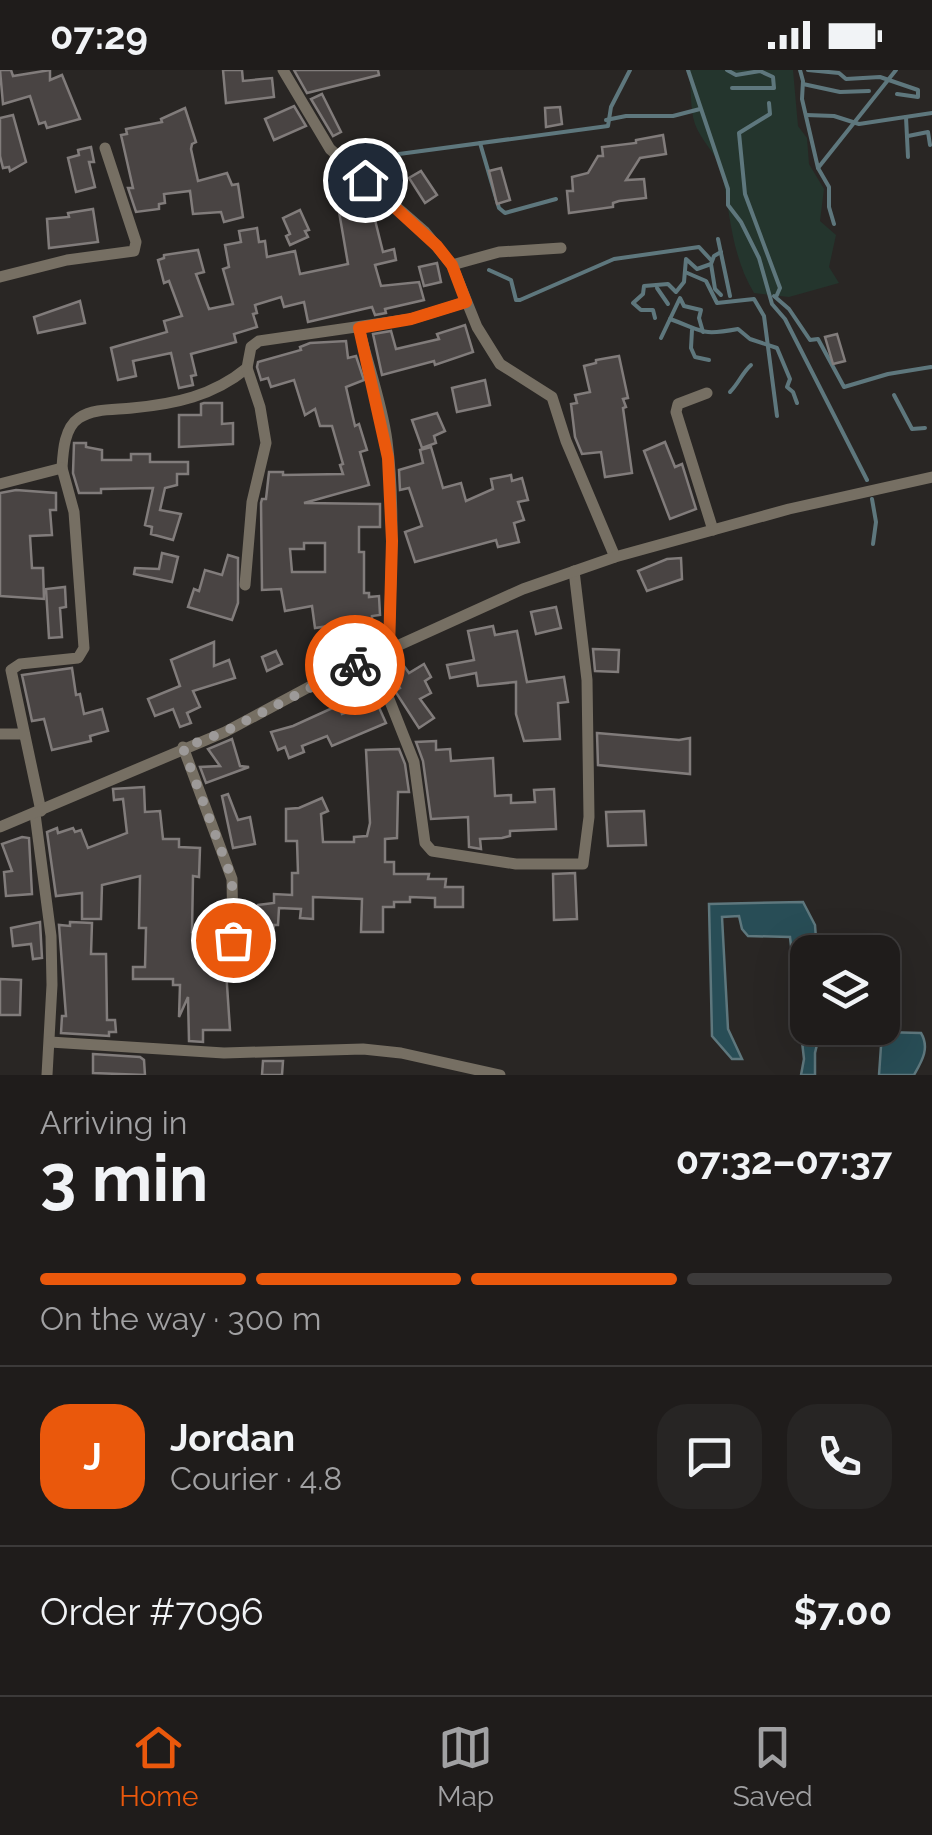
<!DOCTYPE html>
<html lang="en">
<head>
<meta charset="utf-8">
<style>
	:root { --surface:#1f1c1b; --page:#272524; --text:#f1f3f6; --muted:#a1a1a3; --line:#3c3a3a; --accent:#ea580c }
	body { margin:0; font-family:Raleway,sans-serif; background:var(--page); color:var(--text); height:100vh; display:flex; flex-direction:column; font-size:38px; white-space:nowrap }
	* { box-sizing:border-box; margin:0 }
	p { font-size:32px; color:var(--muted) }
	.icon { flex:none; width:55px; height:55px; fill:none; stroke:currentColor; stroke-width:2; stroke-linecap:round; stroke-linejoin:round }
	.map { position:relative; height:1005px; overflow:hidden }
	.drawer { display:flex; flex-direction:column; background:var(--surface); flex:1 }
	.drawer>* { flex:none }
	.buttons { position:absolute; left:790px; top:865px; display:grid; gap:20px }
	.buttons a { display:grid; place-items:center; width:110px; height:110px; border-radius:20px; background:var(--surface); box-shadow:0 10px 40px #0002,0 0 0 2px var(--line); font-size:50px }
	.pin { position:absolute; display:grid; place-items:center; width:85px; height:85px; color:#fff; margin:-42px; border:5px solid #fff; border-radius:50%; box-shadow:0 2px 10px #0007 }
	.courier { position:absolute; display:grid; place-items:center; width:100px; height:100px; margin:-50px; border:8px solid #ea580c; border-radius:50%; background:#fff; color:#222; box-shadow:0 2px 12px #0007 }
	.head em { font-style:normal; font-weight:700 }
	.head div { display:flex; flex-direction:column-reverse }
	.head { display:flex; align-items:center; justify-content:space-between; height:170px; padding:0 40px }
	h1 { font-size:65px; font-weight:700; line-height:75px }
	.bar { display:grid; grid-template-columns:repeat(4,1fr); gap:15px 10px; align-content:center; height:120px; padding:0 40px }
	.bar i { height:12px; border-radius:8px; background:var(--line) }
	.bar .on { background:var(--accent) }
	.bar p { grid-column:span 4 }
	.line { display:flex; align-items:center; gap:25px; padding:0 40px; border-top:2px solid var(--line) }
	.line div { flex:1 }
	.round { display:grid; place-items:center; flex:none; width:105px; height:105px; border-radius:30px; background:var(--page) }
	.status { display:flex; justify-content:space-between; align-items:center; height:70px; padding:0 50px; background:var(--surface); direction:ltr }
	.status svg { height:28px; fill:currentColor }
	.tabs { display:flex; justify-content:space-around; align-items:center; height:140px; border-top:2px solid var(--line); background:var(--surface); font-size:28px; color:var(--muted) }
	.tabs a { display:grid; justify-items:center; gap:5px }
	.tabs .on { color:var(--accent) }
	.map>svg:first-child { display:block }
	.green { fill:#24352d }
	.water { fill:#284d56; stroke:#5e777d; stroke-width:2.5 }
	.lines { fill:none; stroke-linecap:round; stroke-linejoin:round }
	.stream { stroke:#5e777d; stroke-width:4 }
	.building { fill:#494443; stroke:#817c7b; stroke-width:2.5; fill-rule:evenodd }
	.minor { stroke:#766f63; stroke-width:11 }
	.done { stroke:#9d9a99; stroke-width:10; stroke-dasharray:0 18 }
	.route { stroke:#ea580c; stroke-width:12 }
</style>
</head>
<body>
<div class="status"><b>07:29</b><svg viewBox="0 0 49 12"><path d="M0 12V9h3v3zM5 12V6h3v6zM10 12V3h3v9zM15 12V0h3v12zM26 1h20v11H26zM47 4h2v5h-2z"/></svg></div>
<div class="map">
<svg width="932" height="1005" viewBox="0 0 932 1005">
	<rect width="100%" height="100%" fill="#292624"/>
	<path class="green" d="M687 0H793L798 56 807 68 809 94 824 119 820 151 836 165 829 197 839 213 789 227 754 223C732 187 730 144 722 103 718 85 701 71 695 54 689 38 693 17 687 0Z"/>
	<g class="water">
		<polygon points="803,832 815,855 817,882 808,882 808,958 821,958 815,983 815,1005 801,1005 804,989 790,867 748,866 742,859 739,846 722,847 728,959 742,989 732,989 712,966 709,834"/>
		<path d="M882 962 921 963C930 978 922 991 914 1005H879Z"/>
	</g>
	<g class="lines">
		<g class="stream">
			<polyline points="688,0 728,119 728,135 741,152 759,188 772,234 785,249 867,410"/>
			<polyline points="727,0 736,5 760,1 773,7 774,18 732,18"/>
			<polyline points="800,0 803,11 802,29 818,98 829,117 829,137 834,154"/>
			<polyline points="808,0 839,3 846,9 880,7 918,20 918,27 897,24"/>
			<polyline points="803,14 840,22 869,21"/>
			<polyline points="769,33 770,44 739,63 745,124 780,218 776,227"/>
			<polyline points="806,45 834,46 859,54 932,43"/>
			<polyline points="906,47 908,87"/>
			<polyline points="606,50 626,46 673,46 700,39"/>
			<polyline points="908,66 928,62 930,75"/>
			<polyline points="480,73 499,138 505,143 556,129"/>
			<polyline points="399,84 608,56 611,37 630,0"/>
			<polyline points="818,98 896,0"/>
			<polyline points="718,169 730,226"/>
			<polyline points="711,194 715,219 721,225"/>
			<polyline points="489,200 511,210 516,230 520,230 614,189 699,177 711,190"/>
			<polyline points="685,202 706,211 717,233 754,229 764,246 777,346"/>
			<polyline points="657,218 668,234"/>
			<polyline points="774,226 789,239 810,270 818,269 844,317 888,304 931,297"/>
			<polyline points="655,248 653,240 641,240 633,233 643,224 644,216 668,214 676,222 684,212 686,189 697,199 711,194 714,186 721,182"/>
			<path d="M670 249C704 261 700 266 738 259L750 269 777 278 790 309 787 317 793 322 797 333"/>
			<polyline points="692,260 691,278 695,287 709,290"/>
			<polyline points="661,268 680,228 684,236 701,240 699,248 703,262"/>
			<path d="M730 322C739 313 742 303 751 295"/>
			<polyline points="894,325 912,359 925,358"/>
			<polyline points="872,429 876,452 873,474"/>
		</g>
	</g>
	<g class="building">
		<polygon points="0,0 11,0 13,6 50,0 50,10 62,5 80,49 47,58 45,52 39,54 30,26 3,34"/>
		<polygon points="223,0 242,0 243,11 272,8 274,27 226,33"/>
		<polygon points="294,0 378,0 379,5 307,23"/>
		<polygon points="322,24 341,62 333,66 311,29"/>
		<polygon points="294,36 306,56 274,70 265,49"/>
		<polygon points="560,37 562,54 546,57 545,38"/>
		<polygon points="185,38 196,72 192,74 191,79 198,111 227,103 232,115 238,114 243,147 224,152 221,142 193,144 190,121 164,124 165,133 159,134 159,139 136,142 128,118 133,118 121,65 127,64 126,59 162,52 161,49"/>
		<polygon points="13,45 26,92 10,101 9,97 3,98 0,86 0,48"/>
		<polygon points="663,65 666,84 640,88 626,110 644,109 646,128 619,131 613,133 613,137 569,143 567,121 573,121 572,107 588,103 598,86 603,86 602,77 636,73 636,70"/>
		<polygon points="91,77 94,92 89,92 95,117 76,122 68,88 79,85 78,80"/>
		<polygon points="501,98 510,130 497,134 489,101"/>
		<polygon points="421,101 437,125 425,133 409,108"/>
		<polygon points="353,126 359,149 374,146 383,182 394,179 396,190 375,195 381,216 419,212 424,230 385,239 386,243 375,245 372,237 308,252 304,232 284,237 281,227 255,235 257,243 253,244 257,257 234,264 236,272 191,284 196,305 191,306 193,315 179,318 171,283 133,291 136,306 118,310 111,278 167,262 164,251 182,246 169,211 164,213 158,190 164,188 164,185 198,180 204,202 196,204 209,239 233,234 223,199 229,197 225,175 241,172 239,161 257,158 259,172 265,171 267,187 295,181 300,204 348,194 337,130"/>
		<polygon points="93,139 98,172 49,178 47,149 69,147 68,143"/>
		<polygon points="300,140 309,160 305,161 308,167 290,175 286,166 290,164 283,148"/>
		<polygon points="437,193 441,212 424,216 419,197"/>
		<polygon points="80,231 85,253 38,263 34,247"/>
		<polygon points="465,255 473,282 435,295 434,291 382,305 373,264 391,261 396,279 439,269 437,264"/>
		<polygon points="837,264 845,291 833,294 825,267"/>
		<path d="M346 271 348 288 356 286 364 310 346 317 355 356 359 354 367 380 360 382 369 415 304 433 380 434V457H359V482H364V523H369V527L379 526 380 545 372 546V557L351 559 350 553 315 558 312 536 285 541 281 519 262 520 261 433 262 429H266L269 402H283V405L343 404 340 395 343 394 332 356H320L315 339 305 345 294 310 271 317 268 308 261 310 257 297 258 292 301 280 300 277 310 273ZM304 473H325V502H292L290 479H304Z"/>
		<polygon points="619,286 628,328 623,329 626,337 623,338 632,403 605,407 601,382 582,384 575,367 571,334 577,333 575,325 590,322 584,296 596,293 596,290"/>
		<polygon points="485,310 490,335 457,342 452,318"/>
		<polygon points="204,333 222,333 222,354 233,353 233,374 179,377 179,345 201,345 201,334"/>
		<polygon points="437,343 445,361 434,366 436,373 422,378 412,350"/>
		<polygon points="665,372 675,397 682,394 696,439 670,449 644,381"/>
		<polygon points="74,373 86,373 86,377 102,380 102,390 131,390 131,384 150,384 150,392 188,392 188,404 177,404 177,415 165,418 160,440 181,444 173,470 151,464 152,457 145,455 153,418 101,419 101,423 79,423 73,403"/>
		<polygon points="431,377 443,418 461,413 466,431 493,419 491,409 511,405 512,411 522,408 528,430 518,432 524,450 514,453 519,472 498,477 496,470 415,492 405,462 422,456 409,418 400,420 399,400 423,393 420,380"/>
		<polygon points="16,420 56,423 56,440 50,440 52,465 30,466 32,498 43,498 44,529 0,526 0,423"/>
		<polygon points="162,483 178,487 172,512 134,504 135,498 159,499"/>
		<polygon points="228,485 238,488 238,533 232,550 188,537 194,519 199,521 205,500 222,505"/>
		<polygon points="681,488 682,509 647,521 638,501 667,489"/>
		<polygon points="65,517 66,537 60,538 62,567 49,568 46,519"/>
		<polygon points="556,537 561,558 536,564 531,542"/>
		<polygon points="493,556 495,565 517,561 527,612 564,607 568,632 558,633 560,669 524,671 516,644 516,612 478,616 476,603 450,608 447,595 474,590 468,561"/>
		<polygon points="214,572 214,596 229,590 235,608 193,621 200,637 187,643 191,653 180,657 173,639 155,646 148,629 180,616 171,590"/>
		<polygon points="593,579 619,580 618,602 595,601"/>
		<polygon points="276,581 282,594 267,601 262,587"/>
		<polygon points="424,594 431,607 425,611 431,623 420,629 434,648 419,658 395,621 400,618 391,603 404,596 409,603"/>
		<polygon points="72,598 76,625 80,624 84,644 102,639 108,661 90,666 91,671 52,680 44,649 32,651 22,605"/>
		<polygon points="377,633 386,653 332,676 327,666 302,676 304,682 289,688 285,677 278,680 271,662 293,656 339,635 342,644"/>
		<polygon points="597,663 679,670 690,668 690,704 598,695"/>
		<polygon points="232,669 240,696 249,697 206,713 200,697 220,696 208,679"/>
		<polygon points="436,671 436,680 450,679 451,691 493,688 495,726 511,725 511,733 535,732 534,720 554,719 556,759 510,761 510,766 502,768 480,769 481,779 469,777 468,747 431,749 423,691 416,672"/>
		<polygon points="399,679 405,694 409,722 398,722 397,768 385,769 385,792 394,792 394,804 429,804 428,809 446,809 445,817 463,817 463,837 435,837 435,828 410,827 410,832 394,832 394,837 383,837 383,862 361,862 362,829 313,827 313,849 300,848 301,839 279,838 278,855 274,855 273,865 261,864 261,860 242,860 242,841 253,841 258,835 274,833 274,824 292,825 292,803 298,803 297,771 286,771 286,739 299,738 322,728 328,741 321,744 323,772 354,772 354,767 367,766 370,753 366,680"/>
		<polygon points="144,717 145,742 160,741 163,769 179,769 179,777 200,778 199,807 193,806 192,862 224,863 228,878 216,878 217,900 226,900 230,960 203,960 203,972 189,971 188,927 179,947 180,915 173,915 173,909 133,909 133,897 145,897 146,858 139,858 140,806 102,815 101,849 82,849 82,823 56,826 47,762 57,758 58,763 73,758 75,762 81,760 88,778 127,763 123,729 114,730 113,719"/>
		<polygon points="228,724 238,750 250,747 255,774 233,778 222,726"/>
		<polygon points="644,741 646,775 608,776 606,742"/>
		<polygon points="22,767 29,768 32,824 6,826 4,802 12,801 2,774"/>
		<polygon points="575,803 577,849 554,850 553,804"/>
		<polygon points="40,852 42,888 33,889 31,874 13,876 11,858"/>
		<polygon points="70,852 92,853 91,884 106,884 107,950 115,950 116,962 109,962 109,966 61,963 62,946 66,946 59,855 70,856"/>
		<polygon points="0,909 21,910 20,945 0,945"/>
		<polygon points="93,984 140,987 144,990 145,1005 93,1003"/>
		<polygon points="263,991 283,991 282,1005 262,1005"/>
	</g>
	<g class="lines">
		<g class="minor">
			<polyline points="283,0 330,79 425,162 452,195 477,257 500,294 552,327 566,371 615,487"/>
			<polyline points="452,195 499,182 561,178"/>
			<polyline points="0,207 67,190 134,181 136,172 105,78"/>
			<path d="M359 258C368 296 382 333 387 371 396 440 390 511 389 580"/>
			<polyline points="707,323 678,334 676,342 713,460"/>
			<path d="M0 414 62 398C63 382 64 358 79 348 94 338 116 340 132 338 175 334 213 326 247 298L251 277 259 271 411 249 466 232"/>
			<polyline points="245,515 252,432 266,373 260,337 247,298"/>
			<polyline points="366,590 389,629 414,692 425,773 432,781 516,794 583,794 589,747 587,610 574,501"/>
			<polyline points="0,664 24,664"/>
			<polyline points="183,677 232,809 233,870"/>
			<polyline points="41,741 11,600 20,594 78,588 84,578 74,442 62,398"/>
			<polyline points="35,744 51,866 52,915 47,1005"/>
			<polyline points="0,757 225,662 322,610 523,519 615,487 789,439 932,407"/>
			<polyline points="50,972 224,983 363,979 401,983 500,1005"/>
		</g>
	</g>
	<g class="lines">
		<polyline class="done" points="233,870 232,809 183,678 224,662 355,595"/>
		<polyline class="route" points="355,595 389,580 392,471 388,388 359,258 411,249 466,232 452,195 437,176 365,110"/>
	</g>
</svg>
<div class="buttons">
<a><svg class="icon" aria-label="layers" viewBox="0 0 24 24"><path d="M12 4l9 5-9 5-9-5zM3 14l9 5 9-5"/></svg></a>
</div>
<div class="pin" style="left:233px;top:870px;background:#ea580c"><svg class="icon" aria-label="bag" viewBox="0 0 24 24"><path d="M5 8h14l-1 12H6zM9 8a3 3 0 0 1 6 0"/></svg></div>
<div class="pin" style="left:365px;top:110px;background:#1f2937"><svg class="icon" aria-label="home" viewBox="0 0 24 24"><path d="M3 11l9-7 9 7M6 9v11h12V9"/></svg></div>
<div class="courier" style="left:355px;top:595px"><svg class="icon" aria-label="bike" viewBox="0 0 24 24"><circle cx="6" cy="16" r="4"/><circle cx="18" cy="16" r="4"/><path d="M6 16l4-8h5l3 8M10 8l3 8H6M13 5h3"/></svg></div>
</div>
<section class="drawer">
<div class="head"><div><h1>3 min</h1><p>Arriving in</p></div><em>07:32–07:37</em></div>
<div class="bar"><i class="on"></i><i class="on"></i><i class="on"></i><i></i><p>On the way · 300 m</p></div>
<div class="line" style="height:180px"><b class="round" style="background:var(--accent);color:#fff">J</b><div><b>Jordan</b><p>Courier · 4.8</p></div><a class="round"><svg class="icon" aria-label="chat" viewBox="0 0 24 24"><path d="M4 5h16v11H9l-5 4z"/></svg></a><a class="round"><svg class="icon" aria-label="phone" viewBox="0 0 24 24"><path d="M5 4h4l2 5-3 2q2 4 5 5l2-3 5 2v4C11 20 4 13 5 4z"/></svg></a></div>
<div class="line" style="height:130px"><div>Order #7096</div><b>$7.00</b></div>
</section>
<nav class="tabs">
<a class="on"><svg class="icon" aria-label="home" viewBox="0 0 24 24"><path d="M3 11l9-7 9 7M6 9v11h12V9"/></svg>Home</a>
<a><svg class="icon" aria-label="map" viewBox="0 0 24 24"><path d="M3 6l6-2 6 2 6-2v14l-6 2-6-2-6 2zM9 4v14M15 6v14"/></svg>Map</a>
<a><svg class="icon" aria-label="saved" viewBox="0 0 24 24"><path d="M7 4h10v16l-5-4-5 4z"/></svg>Saved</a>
</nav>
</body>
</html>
